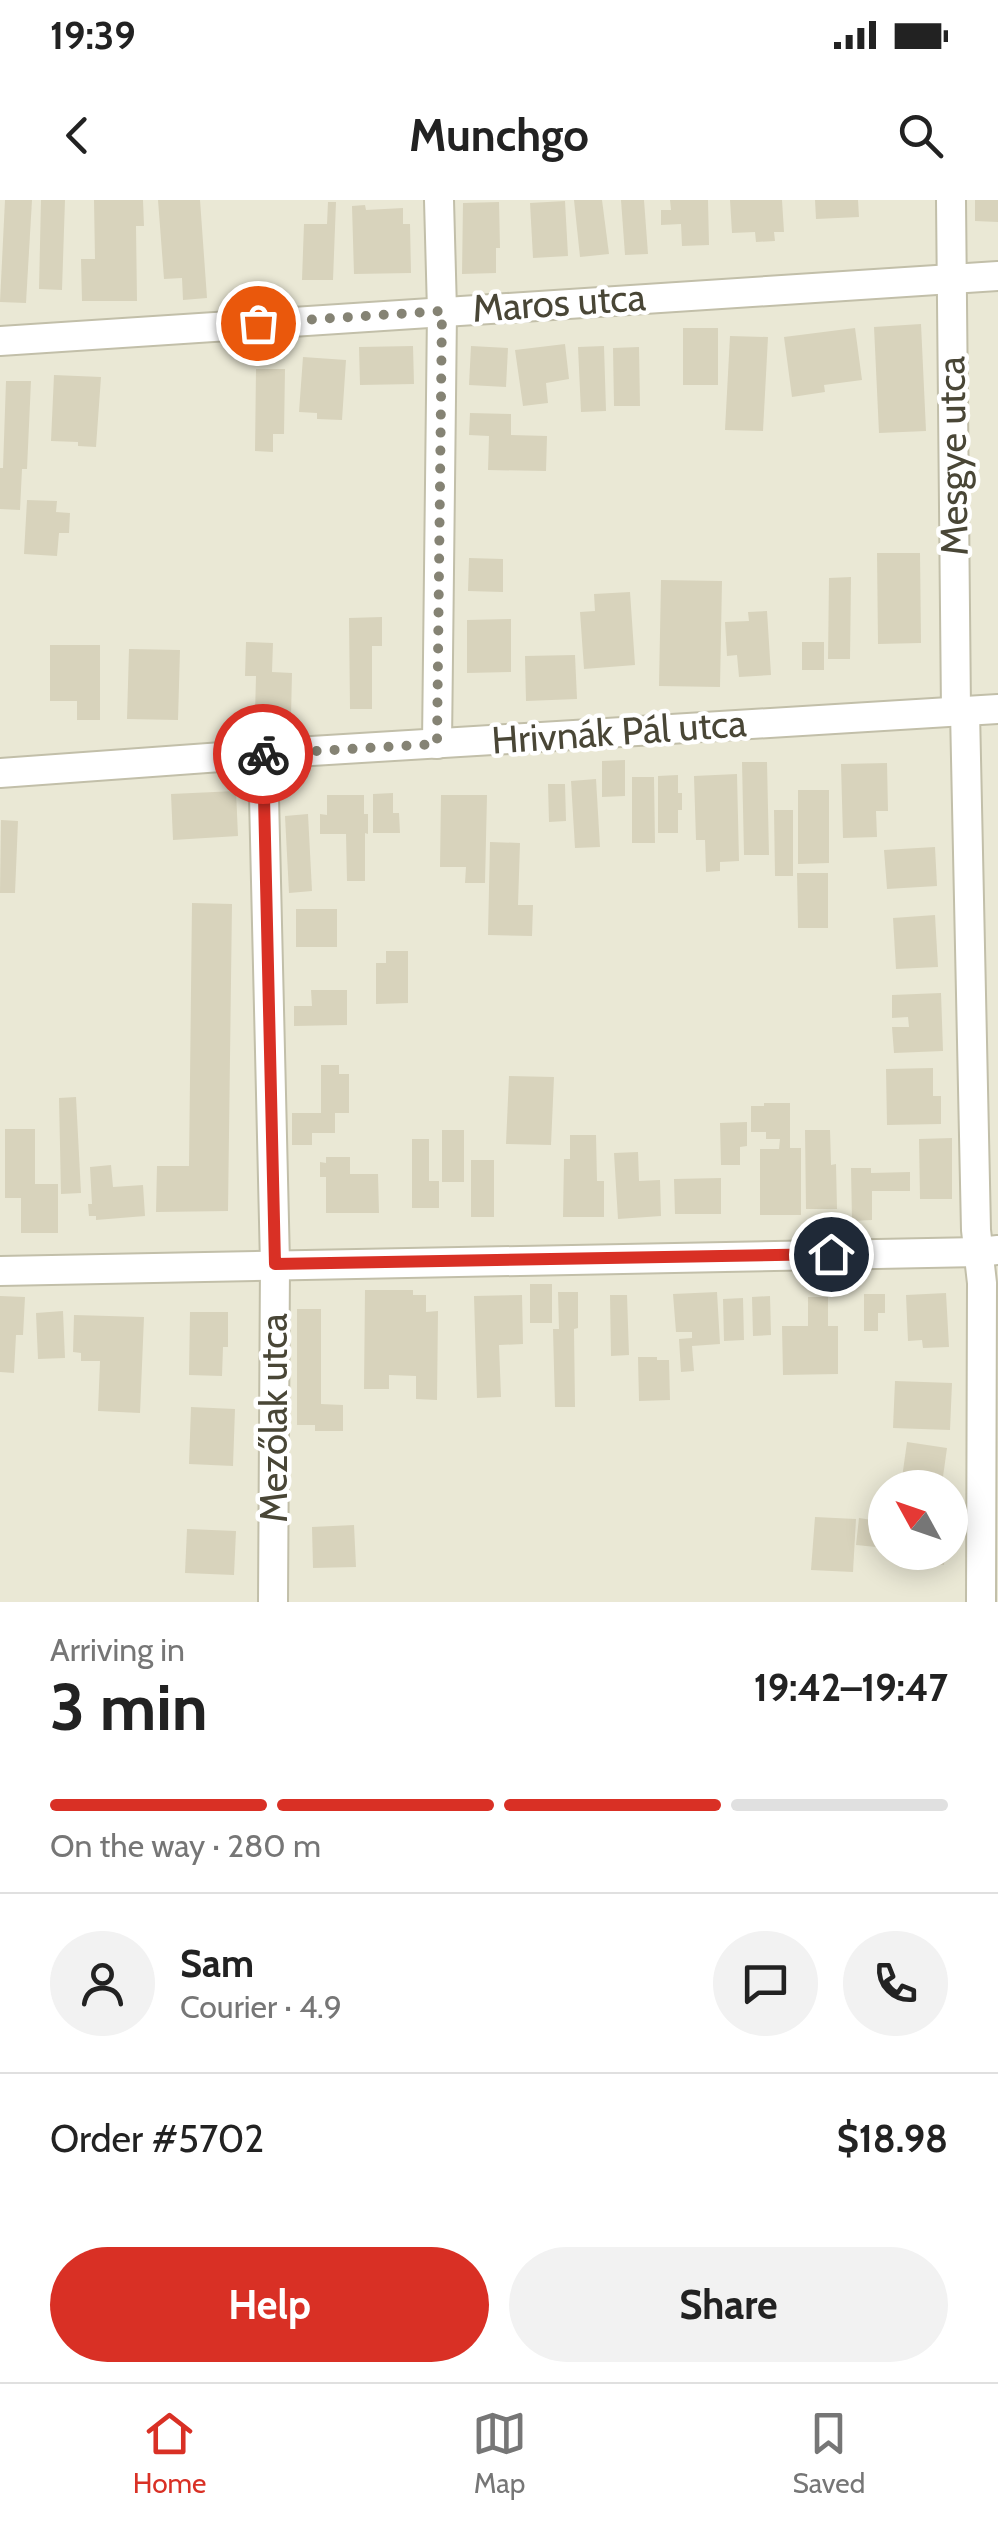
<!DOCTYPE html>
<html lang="en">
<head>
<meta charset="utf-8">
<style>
	:root { --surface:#fff; --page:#f2f2f2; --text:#222; --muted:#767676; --line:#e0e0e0; --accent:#d93025 }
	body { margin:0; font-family:Cabin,sans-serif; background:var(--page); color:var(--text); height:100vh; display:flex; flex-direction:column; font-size:38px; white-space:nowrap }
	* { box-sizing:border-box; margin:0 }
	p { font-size:32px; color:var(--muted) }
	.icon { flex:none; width:55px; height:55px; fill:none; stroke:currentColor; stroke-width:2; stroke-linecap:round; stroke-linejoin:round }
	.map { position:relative; height:1402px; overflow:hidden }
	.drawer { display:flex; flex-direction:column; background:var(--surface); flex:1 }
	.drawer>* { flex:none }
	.needle { width:65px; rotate:310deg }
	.fabs { position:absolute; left:868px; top:1270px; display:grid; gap:20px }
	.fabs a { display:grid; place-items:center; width:100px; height:100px; border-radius:50%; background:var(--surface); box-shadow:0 5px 25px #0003; font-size:50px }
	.pin { position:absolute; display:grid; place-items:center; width:85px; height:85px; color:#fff; margin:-42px; border:5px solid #fff; border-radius:50%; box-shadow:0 2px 10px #0007 }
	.courier { position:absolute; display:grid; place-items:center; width:100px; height:100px; margin:-50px; border:8px solid #d93025; border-radius:50%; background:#fff; color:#222; box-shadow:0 2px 12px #0007 }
	.head em { font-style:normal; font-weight:700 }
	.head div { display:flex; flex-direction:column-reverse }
	.head { display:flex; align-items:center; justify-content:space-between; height:170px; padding:0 50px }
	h1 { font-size:65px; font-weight:700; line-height:75px }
	.bar { display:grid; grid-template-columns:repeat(4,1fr); gap:15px 10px; align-content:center; height:120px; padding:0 50px }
	.bar i { height:12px; border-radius:8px; background:var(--line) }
	.bar .selected { background:var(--accent) }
	.bar p { grid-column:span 4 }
	.line { display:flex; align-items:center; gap:25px; padding:0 50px; border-top:2px solid var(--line) }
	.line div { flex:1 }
	.round { display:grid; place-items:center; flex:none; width:105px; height:105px; border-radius:52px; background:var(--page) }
	.primary-button { display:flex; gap:20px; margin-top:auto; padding:20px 50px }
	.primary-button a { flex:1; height:115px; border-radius:60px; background:var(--accent); color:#fff; font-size:40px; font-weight:700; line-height:115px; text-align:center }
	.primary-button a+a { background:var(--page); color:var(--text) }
	.status { display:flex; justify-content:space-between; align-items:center; height:70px; padding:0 50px; background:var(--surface); direction:ltr }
	.status svg { height:28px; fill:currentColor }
	header { display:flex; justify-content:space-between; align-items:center; height:130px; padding:0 50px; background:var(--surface); font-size:45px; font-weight:700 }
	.tabs { display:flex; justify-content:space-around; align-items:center; height:140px; border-top:2px solid var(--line); background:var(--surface); font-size:28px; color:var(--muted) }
	.tabs a { display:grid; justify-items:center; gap:5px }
	.tabs .selected { color:var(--accent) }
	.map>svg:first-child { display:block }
	.residential { fill:#eae8d5; fill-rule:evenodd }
	.building { fill:#d8d3bc }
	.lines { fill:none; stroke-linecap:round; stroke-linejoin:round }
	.minor-casing { stroke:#c2bfa9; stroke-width:32 }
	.minor { stroke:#fff; stroke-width:28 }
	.done { stroke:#858374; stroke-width:10; stroke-dasharray:0 18 }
	.route { stroke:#d93025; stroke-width:12 }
	.labels { text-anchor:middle; stroke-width:9; stroke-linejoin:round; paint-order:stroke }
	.street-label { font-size:38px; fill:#494636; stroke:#fff }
</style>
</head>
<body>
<div class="status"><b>19:39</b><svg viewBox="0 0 49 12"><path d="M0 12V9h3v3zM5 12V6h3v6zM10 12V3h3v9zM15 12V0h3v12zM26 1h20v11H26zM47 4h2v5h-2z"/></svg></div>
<header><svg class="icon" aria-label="back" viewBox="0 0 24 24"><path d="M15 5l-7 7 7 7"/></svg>Munchgo<svg class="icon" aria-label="search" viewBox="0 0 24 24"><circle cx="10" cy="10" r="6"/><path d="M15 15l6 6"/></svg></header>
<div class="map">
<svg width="998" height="1402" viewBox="0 0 998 1402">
	<rect width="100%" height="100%" fill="#f5f4e8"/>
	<path class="residential" d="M0 0H998V1402H0ZM885 1288H950V1352H885Z"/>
	<g class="building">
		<polygon points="5,0 32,0 26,103 0,102"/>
		<polygon points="41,0 65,0 62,90 39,89"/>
		<polygon points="94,0 143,0 144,26 136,26 137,101 82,101 81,59 95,59"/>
		<polygon points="158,0 200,0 207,98 183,100 182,78 164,79"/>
		<polygon points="574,0 602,0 609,54 580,57"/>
		<polygon points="621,0 644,0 648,54 625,55"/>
		<polygon points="670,0 708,0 709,45 682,46 681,24 661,25 661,10 671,10"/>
		<polygon points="730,0 782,0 784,32 774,32 775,41 756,42 755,32 732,33"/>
		<polygon points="815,0 858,0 859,17 816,19"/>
		<polygon points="975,0 998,0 998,22 975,21"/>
		<polygon points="565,1 568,56 533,58 530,3"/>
		<polygon points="328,2 336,2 333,80 302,80 304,24 327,24"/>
		<polygon points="499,2 500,48 496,48 496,73 462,74 463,3"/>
		<polygon points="365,5 366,10 403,8 403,24 410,24 411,73 354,74 352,6"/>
		<polygon points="921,124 926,231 879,233 874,127"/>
		<rect x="683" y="128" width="35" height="57"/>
		<polygon points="855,128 862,180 824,185 825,192 792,197 784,137"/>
		<polygon points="730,136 768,137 763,231 725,230"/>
		<polygon points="565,144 569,179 546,183 548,203 523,206 515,150"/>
		<polygon points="413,146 414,184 360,185 359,147"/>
		<polygon points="471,146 508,148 506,187 469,185"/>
		<polygon points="604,146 606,211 581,212 578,147"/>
		<polygon points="639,147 640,206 614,206 613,148"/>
		<polygon points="303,157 346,160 342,220 317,219 317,213 299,212"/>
		<polygon points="256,169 285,169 284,234 273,234 273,252 255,251"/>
		<polygon points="54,175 101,177 96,247 78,246 78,242 51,241"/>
		<polygon points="6,181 31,181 27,269 22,269 20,310 0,309 0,268 3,268"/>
		<polygon points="470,213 511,214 511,235 547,236 546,271 488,270 489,236 469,235"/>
		<polygon points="27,300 57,301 56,312 70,313 69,333 59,333 57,356 24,354"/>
		<polygon points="877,353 920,353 921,443 878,444"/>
		<polygon points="469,358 503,359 503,392 468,391"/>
		<polygon points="851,377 850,459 828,459 829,378"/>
		<polygon points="661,380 722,381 720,487 659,486"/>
		<polygon points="630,392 635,465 584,469 580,412 595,411 594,394"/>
		<polygon points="767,411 771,475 739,477 737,455 727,456 725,422 749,421 748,412"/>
		<polygon points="382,417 382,446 372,446 372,509 350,509 349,418"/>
		<polygon points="511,419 511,472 467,473 467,420"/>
		<polygon points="246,442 273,443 272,472 292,473 291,516 255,514 256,476 245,476"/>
		<rect x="802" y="442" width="22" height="28"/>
		<polygon points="50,445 100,445 100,520 77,520 77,501 50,501"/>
		<polygon points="129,449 180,450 178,520 127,519"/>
		<polygon points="575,455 577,499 526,501 525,456"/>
		<polygon points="625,560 625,596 602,597 602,561"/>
		<polygon points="742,562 767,562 769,655 744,655"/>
		<polygon points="887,563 888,611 876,611 877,637 843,638 841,564"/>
		<polygon points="737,574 739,661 720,662 720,671 706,672 705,640 696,640 694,576"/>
		<polygon points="678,575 678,593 682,593 682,610 678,610 678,633 658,633 658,576"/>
		<polygon points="632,577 654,577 655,643 632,643"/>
		<polygon points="596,579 600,647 575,648 571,581"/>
		<polygon points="548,584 565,584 566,621 549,622"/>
		<polygon points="798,590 829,590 829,663 798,664"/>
		<polygon points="236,591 238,636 173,640 171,594"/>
		<polygon points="393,593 393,613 399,613 400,633 373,633 373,594"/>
		<polygon points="327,595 364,595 364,614 368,614 368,634 365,633 365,681 347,681 346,634 320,634 320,614 327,615"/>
		<polygon points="441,595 487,595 485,683 465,683 466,667 440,667"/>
		<polygon points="774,610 793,610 793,676 775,676"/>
		<polygon points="308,614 312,691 289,693 285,616"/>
		<polygon points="1,620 18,621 15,693 0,693"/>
		<polygon points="490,642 520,643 518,705 533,705 532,736 488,735"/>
		<polygon points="935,647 937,686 887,689 884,650"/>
		<polygon points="797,673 828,673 828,728 798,728"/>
		<polygon points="192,703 232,704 228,1011 156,1012 157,966 189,966"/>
		<rect x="296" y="709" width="41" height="38"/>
		<polygon points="935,715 938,767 896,769 893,718"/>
		<polygon points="386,751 408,751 408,803 376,804 376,763 386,763"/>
		<polygon points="311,790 347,790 347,825 294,826 294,806 312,806"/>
		<polygon points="941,793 943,851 894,853 892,827 909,827 908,817 892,818 892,795"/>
		<polygon points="321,865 339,865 339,874 349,874 349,913 335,913 335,933 312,933 312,945 292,945 292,913 321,913"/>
		<polygon points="933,868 933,896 941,896 941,924 887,925 886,869"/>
		<polygon points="509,876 554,877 551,945 506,944"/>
		<polygon points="76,897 81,993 61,994 59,898"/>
		<polygon points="764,903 790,903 790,948 801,948 801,1015 760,1015 760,949 779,949 780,939 766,939 766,932 751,932 751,906 764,906"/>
		<polygon points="747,922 747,946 740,947 740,965 721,965 720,923"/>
		<polygon points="5,929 35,929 35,984 58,984 58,1033 21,1033 21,998 5,998"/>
		<rect x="442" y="930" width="22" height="52"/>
		<polygon points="805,930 830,930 831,965 836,964 837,1009 806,1009"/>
		<polygon points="570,935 596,935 597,981 604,981 604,1017 563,1017 564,959 570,959"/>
		<polygon points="952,938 952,999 920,999 919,939"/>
		<polygon points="412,939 429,939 429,981 439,981 439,1008 412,1008"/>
		<polygon points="638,952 639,981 660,980 661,1016 618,1019 614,953"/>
		<polygon points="326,957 350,957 350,974 378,974 379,1013 326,1013 326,977 320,977 320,962 326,963"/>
		<rect x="471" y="960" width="23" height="57"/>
		<polygon points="111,965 113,987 143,985 145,1016 96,1020 96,1016 89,1016 88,1004 92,1004 90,967"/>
		<polygon points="851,968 871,968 871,973 910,972 910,991 872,991 872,1020 852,1021"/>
		<polygon points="721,978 721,1014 675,1014 674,979"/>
		<rect x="530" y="1084" width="22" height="39"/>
		<polygon points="365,1090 413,1090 413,1095 426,1095 426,1112 438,1111 437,1200 416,1199 416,1176 389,1175 389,1189 364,1189"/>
		<polygon points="558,1092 578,1092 578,1128 574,1129 575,1207 555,1207 553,1129 559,1129"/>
		<polygon points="717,1092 720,1144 692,1146 694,1171 681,1172 679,1139 692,1138 692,1132 676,1132 673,1094"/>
		<polygon points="946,1093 949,1147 923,1148 922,1140 908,1141 906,1095"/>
		<polygon points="864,1094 885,1094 885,1113 878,1113 878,1131 864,1131"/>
		<polygon points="522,1095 523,1144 499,1145 501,1197 477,1198 474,1096"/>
		<polygon points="610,1095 627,1095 629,1155 611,1156"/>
		<polygon points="0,1096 25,1097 23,1135 16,1135 14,1173 0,1172"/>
		<polygon points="770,1096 771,1135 753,1136 752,1097"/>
		<polygon points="808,1097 828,1097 828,1126 838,1126 838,1174 783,1175 782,1126 808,1126"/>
		<polygon points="743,1098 744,1140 724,1141 723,1099"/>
		<polygon points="297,1109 321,1109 321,1204 343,1205 343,1231 315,1231 315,1225 297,1225"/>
		<polygon points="63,1111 65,1158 38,1159 36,1113"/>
		<polygon points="190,1112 228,1112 228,1147 223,1147 222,1176 189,1175"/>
		<polygon points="74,1115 144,1117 140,1213 98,1211 100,1161 81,1161 81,1153 73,1152"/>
		<polygon points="638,1157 657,1157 657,1160 669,1160 670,1200 639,1201"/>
		<polygon points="895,1181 952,1183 950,1230 893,1228"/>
		<polygon points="191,1207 235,1209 233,1266 189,1264"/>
		<polygon points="907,1242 947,1248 942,1284 902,1278"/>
		<polygon points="815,1317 856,1319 853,1372 811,1370"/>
		<polygon points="859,1318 885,1322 885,1343 877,1342 876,1347 856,1345"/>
		<polygon points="354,1325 356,1367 313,1368 312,1327"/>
		<polygon points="187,1329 236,1331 234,1375 185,1373"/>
		<polygon points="908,1352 945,1352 944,1365 907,1361"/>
	</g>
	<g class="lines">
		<defs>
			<g id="minor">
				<polyline points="951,0 956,511"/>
				<polyline points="0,141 998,76"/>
				<polyline points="965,511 976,1030 982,1083 981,1402"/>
				<polyline points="437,544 442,111 439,0"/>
				<polyline points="263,554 275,1064 273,1402"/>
				<polyline points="0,573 263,554 998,509"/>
				<polyline points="0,1071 979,1052 998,1050"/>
			</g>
		</defs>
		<use href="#minor" class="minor-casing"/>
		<use href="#minor" class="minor"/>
	</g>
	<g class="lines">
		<polyline class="done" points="258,123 442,111 437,544 263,554"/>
		<polyline class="route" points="263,554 275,1064 831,1054"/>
	</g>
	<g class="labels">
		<g class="street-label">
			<text transform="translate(559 103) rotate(-4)" y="13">Maros utca</text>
			<text transform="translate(953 256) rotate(-91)" y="13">Mesgye utca</text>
			<text transform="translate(619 532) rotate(-4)" y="13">Hrivnák Pál utca</text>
			<text transform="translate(274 1218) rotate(-90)" y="13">Mezőlak utca</text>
		</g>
	</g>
</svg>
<div class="fabs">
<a><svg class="needle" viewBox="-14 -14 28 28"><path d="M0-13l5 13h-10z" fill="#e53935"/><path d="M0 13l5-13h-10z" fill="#767676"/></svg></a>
</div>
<div class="pin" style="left:258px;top:123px;background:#ea580c"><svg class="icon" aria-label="bag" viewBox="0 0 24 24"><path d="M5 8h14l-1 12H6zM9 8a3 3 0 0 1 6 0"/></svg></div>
<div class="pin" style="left:831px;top:1054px;background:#1f2937"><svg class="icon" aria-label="home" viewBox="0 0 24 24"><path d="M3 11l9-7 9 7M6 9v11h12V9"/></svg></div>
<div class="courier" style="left:263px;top:554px"><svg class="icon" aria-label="bike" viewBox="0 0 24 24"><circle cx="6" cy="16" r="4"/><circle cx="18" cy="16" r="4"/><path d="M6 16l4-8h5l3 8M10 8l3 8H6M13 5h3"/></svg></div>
</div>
<section class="drawer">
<div class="head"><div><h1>3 min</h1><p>Arriving in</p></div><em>19:42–19:47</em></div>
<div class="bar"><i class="selected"></i><i class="selected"></i><i class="selected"></i><i></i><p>On the way · 280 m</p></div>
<div class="line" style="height:180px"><a class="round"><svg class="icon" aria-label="person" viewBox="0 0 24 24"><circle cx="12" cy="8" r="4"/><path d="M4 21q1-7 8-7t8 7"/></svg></a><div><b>Sam</b><p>Courier · 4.9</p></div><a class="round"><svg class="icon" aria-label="chat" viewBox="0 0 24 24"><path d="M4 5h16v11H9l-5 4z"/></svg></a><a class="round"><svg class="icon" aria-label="phone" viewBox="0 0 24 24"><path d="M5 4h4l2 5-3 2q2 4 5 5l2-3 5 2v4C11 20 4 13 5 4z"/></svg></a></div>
<div class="line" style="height:130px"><div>Order #5702</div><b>$18.98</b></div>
<div class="primary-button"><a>Help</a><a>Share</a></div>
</section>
<nav class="tabs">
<a class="selected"><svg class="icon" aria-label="home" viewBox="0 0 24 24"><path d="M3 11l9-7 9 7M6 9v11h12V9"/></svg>Home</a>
<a><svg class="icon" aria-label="map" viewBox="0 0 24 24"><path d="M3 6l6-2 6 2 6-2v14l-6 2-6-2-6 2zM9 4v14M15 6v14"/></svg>Map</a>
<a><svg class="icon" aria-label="saved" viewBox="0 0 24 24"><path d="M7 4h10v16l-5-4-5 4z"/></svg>Saved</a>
</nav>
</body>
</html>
